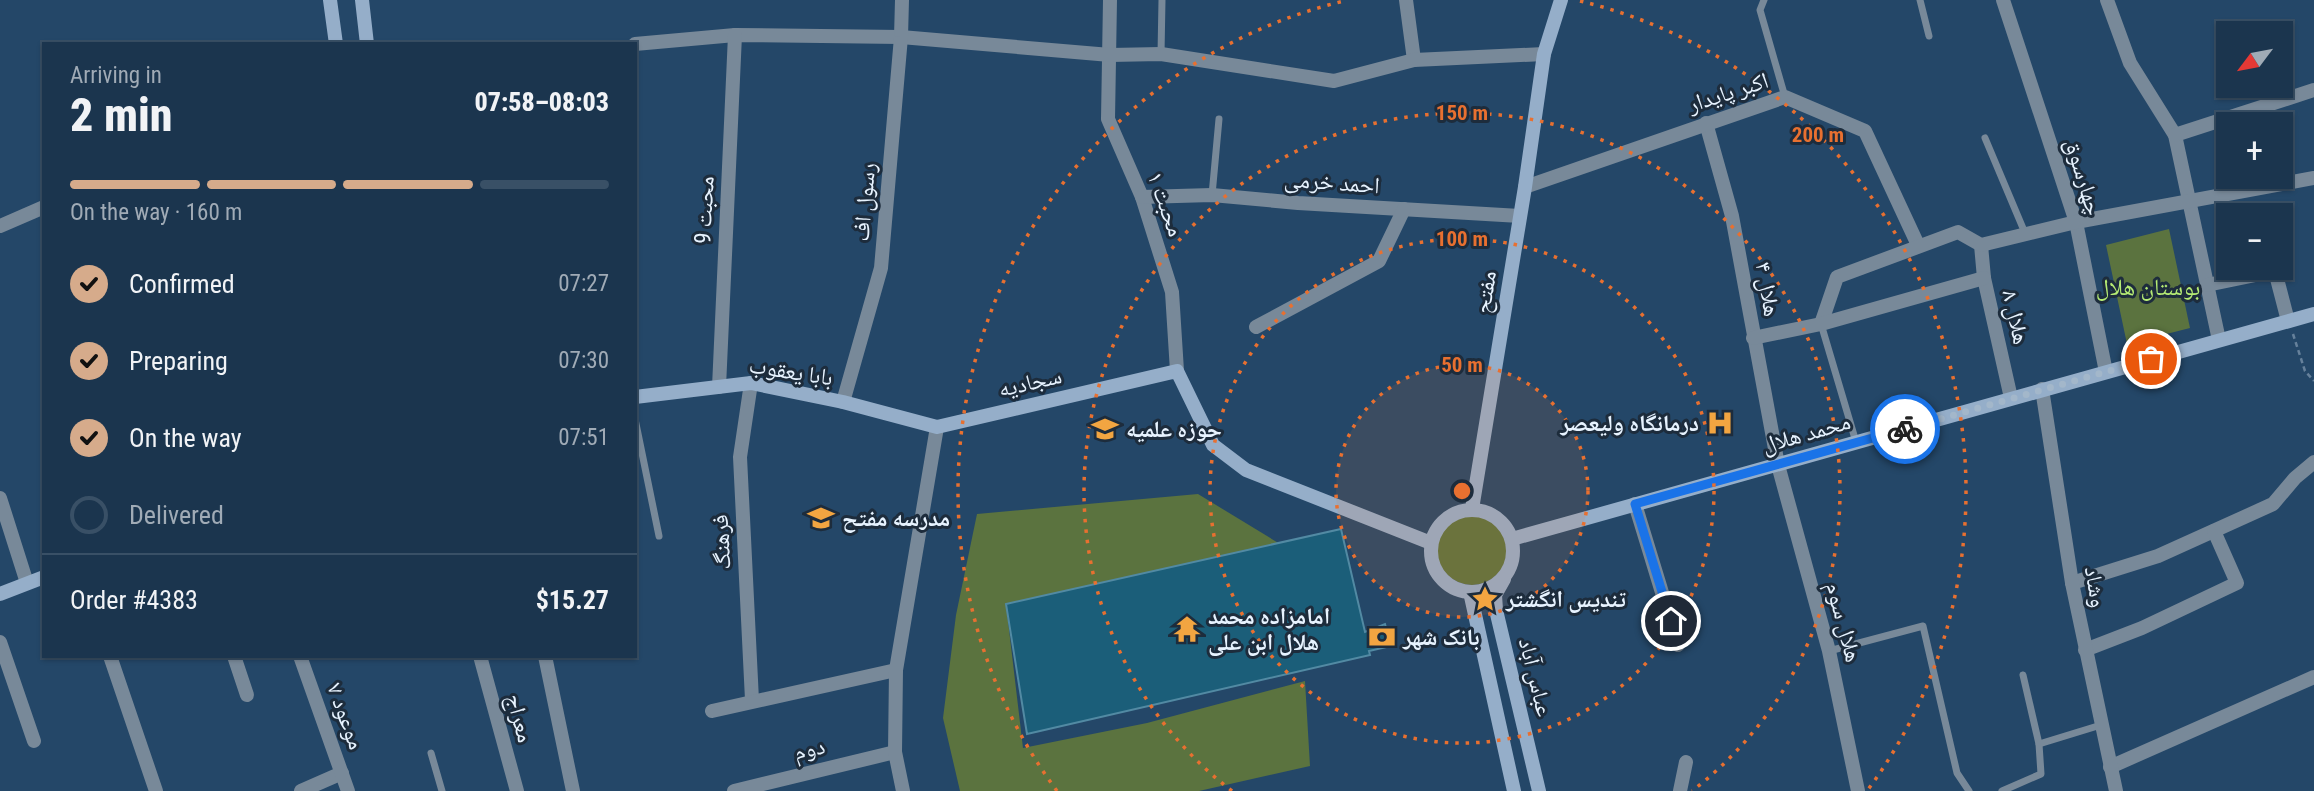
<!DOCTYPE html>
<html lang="en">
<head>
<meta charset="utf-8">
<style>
	:root { --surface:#1b354e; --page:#243d55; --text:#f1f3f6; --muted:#a0abb6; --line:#395066; --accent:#d6ab8b }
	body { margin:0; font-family:"Roboto Condensed","Noto Naskh Arabic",sans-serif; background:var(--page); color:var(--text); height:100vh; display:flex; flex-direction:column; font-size:26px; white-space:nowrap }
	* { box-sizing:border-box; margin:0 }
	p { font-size:23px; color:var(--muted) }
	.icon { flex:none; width:38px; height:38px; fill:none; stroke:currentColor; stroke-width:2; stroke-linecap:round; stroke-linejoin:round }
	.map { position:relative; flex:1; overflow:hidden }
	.details { position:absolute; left:42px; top:42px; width:595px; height:616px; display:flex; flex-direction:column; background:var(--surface); border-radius:0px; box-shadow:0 2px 5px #0004,0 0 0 2px var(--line) }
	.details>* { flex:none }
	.needle { width:46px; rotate:238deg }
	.controls { position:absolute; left:2216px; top:21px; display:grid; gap:14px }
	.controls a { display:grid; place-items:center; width:77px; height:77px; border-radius:0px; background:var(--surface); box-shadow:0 2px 5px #0004,0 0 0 2px var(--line); font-size:35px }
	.pin { position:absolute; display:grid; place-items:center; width:60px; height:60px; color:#fff; margin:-30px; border:4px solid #fff; border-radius:50%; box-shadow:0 2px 7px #0007 }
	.courier { position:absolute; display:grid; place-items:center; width:70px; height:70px; margin:-35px; border:5px solid #1a73e8; border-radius:50%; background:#fff; color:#222; box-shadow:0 2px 9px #0007 }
	.summary em { font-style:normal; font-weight:800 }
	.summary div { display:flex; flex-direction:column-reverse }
	.summary { display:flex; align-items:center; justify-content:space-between; height:119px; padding:0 28px }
	h1 { font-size:46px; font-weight:800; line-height:52px }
	.bar { display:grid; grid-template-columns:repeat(4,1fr); gap:10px 7px; align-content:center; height:84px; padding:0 28px }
	.bar i { height:9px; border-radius:5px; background:var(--line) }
	.bar .current { background:var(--accent) }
	.bar p { grid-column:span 4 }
	.line { display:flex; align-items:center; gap:18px; padding:0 28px; border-top:2px solid var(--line) }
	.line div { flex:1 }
	ol { padding:0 28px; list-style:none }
	li { display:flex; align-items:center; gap:21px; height:77px }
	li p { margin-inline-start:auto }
	li .icon { padding:7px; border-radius:50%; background:var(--accent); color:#111; stroke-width:4 }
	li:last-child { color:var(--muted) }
	li i { width:38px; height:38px; border:4px solid var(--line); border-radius:50% }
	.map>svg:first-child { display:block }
	.green { fill:#5b733f }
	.building { fill:#1b5e79; stroke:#528aa3; stroke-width:2 }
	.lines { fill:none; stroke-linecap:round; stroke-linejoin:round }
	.path { stroke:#66819b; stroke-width:2.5; stroke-dasharray:5 3.5; stroke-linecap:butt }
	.service { stroke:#788999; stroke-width:7 }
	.minor { stroke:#788999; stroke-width:14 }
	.tertiary { stroke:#788999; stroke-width:14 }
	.secondary { stroke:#95aec9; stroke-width:14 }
	.done { stroke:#a3b7ca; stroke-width:7; stroke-dasharray:0 12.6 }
	.route { stroke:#1a73e8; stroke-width:9 }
	.ring { fill:none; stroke:#e87030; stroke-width:3.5; stroke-dasharray:3.5 7 }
	.labels { text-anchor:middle; stroke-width:6; stroke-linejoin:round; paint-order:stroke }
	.street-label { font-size:23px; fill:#e7f3ff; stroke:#1d2c3c }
	.park-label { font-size:23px; fill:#b6ec74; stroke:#1d2c3c }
	.poi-label { font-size:23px; font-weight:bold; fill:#e7f3ff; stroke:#1d2c3c; text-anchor:start }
	.centre { fill:#e87030; stroke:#1d2c3c; stroke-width:3.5 }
	.ring-label { font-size:21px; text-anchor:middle; font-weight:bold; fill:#e87030; stroke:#1d2c3c; stroke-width:6; stroke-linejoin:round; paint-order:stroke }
</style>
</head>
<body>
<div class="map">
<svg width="2314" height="791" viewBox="0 0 2314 791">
	<rect width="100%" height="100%" fill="#244768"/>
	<g class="green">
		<polygon points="2169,229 2190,328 2127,344 2106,245"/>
		<polygon points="1198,494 1280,544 1006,604 1023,748 1147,723 1305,681 1310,766 1199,791 960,791 943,718 956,615 977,514"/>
		<circle cx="1472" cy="550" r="35"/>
	</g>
	<polygon class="building" points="1341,529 1365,632 1385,624 1391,646 1369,651 1370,655 1027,734 1006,604"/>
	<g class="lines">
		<polyline class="path" points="2293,334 2305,371 2314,381"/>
		<g class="service">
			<polyline points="1764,0 1760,10 1785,97"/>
			<polyline points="1920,0 1929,36"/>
			<polyline points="1161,54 1162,0"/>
			<polyline points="1985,138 2025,233"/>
			<polyline points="1212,195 1219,119"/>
			<polyline points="1821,324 1856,442"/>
			<polyline points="635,419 659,536"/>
			<polyline points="1829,651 1923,626 1957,773 1969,791"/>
			<polyline points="2023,675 2039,744"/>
			<polyline points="431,753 442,791"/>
			<polyline points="2002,791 2041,774 2039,744 2101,725"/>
		</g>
		<g class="minor">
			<polyline points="1110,0 1108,119 1142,197 1172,292 1177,371"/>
			<polyline points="1406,0 1414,60"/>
			<polyline points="2003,0 2076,222 2106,372"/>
			<polyline points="2107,0 2130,63 2175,135 2219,340"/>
			<polyline points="635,44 735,35 901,37 1110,55 1161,54 1334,81 1414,60 1544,54"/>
			<polyline points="2267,86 2272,103"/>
			<polyline points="1706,123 1732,216 1778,465 1829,651 1858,791"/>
			<polyline points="2175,135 2314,90"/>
			<polyline points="1525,187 1785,97 1865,131 1918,245"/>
			<polyline points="1142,197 1212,195 1298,203 1520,216"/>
			<polyline points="0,226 44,207"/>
			<polyline points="1981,245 1984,278 2011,398"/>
			<polyline points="2207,285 2275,271 2288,321"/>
			<polyline points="1821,324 1837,277 1958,232 1981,245 2076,222 2314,178"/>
			<polyline points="1256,327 1379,261 1404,209"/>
			<polyline points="1753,338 1821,324 1984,278"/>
			<polyline points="751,383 740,457 752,700"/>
			<polyline points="719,387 735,35"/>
			<polyline points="843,402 881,268 901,37 902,0"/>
			<polyline points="0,498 27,583"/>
			<polyline points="1635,504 1678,645"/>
			<polyline points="2072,583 2158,556 2273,504 2295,478 2314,462"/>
			<polyline points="0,642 34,741"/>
			<polyline points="2085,650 2142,628 2237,583 2214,531"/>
			<polyline points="110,656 156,791"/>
			<polyline points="234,656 247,695"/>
			<polyline points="480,656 517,791"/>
			<polyline points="545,656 573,791"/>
			<polyline points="712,711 896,670"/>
			<polyline points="2110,767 2314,677"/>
			<polyline points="301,791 342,773"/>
			<polyline points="734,791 895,752"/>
			<polyline points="1680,791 1686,762"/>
		</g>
		<g class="tertiary">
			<polyline points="2042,389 2072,583 2116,791"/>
			<polyline points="300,656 348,791"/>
			<polyline points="903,791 895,752 896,670 937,427"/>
		</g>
		<g class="secondary">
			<polyline points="330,0 336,44"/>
			<polyline points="362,0 367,44"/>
			<polyline points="635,397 751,383 843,402 937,427 1177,371 1213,445 1246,470 1431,543"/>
			<polyline points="1472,509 1525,187 1544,54 1561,0"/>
			<circle cx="1472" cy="551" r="41"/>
			<polyline points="1512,539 2314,314"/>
			<polyline points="1504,579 1495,595 1496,610 1539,791"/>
			<polyline points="1470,592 1514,791"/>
			<polyline points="0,594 44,577"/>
		</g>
	</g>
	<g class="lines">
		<polyline class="done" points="1905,429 2151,359"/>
		<polyline class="route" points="1671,621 1635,504 1905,429"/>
	</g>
	<circle cx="1462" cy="491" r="126" fill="#e87030" fill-opacity=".12"/>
	<g class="ring">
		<circle cx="1462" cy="491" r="126"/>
		<circle cx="1462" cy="491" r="252"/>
		<path d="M1232 791A378 378 0 1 1 1692 791"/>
		<path d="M1057 791A504 504 0 0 1 1344 1M1580 1A504 504 0 0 1 1867 791"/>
	</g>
	<defs>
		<symbol id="hospital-bare" viewBox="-9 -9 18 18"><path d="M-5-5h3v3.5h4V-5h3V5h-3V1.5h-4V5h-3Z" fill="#f2a541" stroke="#1d2c3c" stroke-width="2.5" paint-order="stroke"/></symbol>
		<symbol id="school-bare" viewBox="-9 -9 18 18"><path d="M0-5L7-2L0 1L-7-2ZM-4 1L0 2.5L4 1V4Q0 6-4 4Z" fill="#f2a541" stroke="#1d2c3c" stroke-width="2.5" paint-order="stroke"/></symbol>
		<symbol id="sight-bare" viewBox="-9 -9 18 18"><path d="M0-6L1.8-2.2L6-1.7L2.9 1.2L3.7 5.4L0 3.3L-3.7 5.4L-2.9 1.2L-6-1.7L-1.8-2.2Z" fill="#f2a541" stroke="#1d2c3c" stroke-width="2.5" paint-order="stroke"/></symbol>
		<symbol id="temple-bare" viewBox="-9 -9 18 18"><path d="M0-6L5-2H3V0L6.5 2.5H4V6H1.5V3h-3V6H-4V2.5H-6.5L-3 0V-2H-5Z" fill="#f2a541" stroke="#1d2c3c" stroke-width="2.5" paint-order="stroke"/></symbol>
		<symbol id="bank-bare" viewBox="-9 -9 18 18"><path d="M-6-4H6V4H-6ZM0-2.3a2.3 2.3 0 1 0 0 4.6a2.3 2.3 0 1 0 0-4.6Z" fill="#f2a541" stroke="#1d2c3c" stroke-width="2.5" paint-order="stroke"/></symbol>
	</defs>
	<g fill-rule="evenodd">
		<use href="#hospital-bare" x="1701" y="404" width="38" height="38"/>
		<use href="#school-bare" x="1086" y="410" width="38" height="38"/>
		<use href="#school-bare" x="802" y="499" width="38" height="38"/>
		<use href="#sight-bare" x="1466" y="580" width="38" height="38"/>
		<use href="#temple-bare" x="1168" y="610" width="38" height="38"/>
		<use href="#bank-bare" x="1363" y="618" width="38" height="38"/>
	</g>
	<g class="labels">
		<g class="street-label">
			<text transform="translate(1728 92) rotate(-18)" y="8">اکبر پایدار</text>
			<text transform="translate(2084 177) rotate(73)" y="8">چهارسوق</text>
			<text transform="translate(1332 182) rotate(4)" y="8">احمد خرمی</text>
			<text transform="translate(864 202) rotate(-85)" y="8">رسول اف</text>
			<text transform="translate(1166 204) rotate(70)" y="8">محبت ۱</text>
			<text transform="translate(704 210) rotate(-87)" y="8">محبت 9</text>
			<text transform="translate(1768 289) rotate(80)" y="8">هلال ۴</text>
			<text transform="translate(1485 292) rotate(-81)" y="8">مفتح</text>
			<text transform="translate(2016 317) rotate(77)" y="8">هلال ۸</text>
			<text transform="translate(791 371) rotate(9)" y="8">بابا یعقوب</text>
			<text transform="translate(1030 382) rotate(-13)" y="8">سجادیه</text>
			<text transform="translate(1806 433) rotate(-16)" y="8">محمد هلال</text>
			<text transform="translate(721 542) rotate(-93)" y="8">فرهنگ</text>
			<text transform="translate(2096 587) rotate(80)" y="8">وشاد</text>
			<text transform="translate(1844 622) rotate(75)" y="8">هلال سوم</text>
			<text transform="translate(1536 677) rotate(76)" y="8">عباس آباد</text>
			<text transform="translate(346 716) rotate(70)" y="8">موعود ۷</text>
			<text transform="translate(520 718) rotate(75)" y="8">معراج</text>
			<text transform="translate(809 749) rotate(-14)" y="8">دوم</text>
		</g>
		<g class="park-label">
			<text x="2148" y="295">بوستان هلال</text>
		</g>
		<g class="poi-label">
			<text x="1699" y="431" text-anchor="end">درمانگاه ولیعصر</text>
			<text x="1126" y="437">حوزه علمیه</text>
			<text x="842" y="526">مدرسه مفتح</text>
			<text x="1506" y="607">تندیس انگشتر</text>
			<text x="1208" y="624">امامزاده محمد<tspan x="1208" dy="26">هلال ابن علی</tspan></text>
			<text x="1403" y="645">بانک شهر</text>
		</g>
	</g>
	<circle cx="1462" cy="491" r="10" class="centre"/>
	<g class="ring-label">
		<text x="1462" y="120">150 m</text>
		<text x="1818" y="142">200 m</text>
		<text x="1462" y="246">100 m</text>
		<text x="1462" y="372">50 m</text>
	</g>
</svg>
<div class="controls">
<a><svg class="needle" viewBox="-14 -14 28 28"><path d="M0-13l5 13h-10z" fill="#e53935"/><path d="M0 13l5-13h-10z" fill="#a0abb6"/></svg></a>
<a>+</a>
<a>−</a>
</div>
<div class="pin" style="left:2151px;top:359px;background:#ea580c"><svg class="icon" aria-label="bag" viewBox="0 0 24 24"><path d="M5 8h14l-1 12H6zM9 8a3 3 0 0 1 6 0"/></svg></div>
<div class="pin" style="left:1671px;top:621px;background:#1f2937"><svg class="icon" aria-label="home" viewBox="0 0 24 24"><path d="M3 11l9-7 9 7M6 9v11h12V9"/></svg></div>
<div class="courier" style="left:1905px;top:429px"><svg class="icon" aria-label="bike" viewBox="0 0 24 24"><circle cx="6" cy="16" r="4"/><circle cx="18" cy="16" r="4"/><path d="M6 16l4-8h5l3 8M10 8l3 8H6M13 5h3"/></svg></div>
<section class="details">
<div class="summary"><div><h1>2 min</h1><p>Arriving in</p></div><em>07:58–08:03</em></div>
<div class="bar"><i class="current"></i><i class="current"></i><i class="current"></i><i></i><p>On the way · 160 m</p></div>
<ol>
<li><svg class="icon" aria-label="check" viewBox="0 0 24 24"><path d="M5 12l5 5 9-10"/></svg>Confirmed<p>07:27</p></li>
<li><svg class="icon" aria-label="check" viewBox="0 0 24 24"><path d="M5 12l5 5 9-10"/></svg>Preparing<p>07:30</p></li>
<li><svg class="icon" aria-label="check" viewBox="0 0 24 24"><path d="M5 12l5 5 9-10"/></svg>On the way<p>07:51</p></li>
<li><i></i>Delivered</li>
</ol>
<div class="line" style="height:91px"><div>Order #4383</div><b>$15.27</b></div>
</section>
</div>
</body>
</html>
